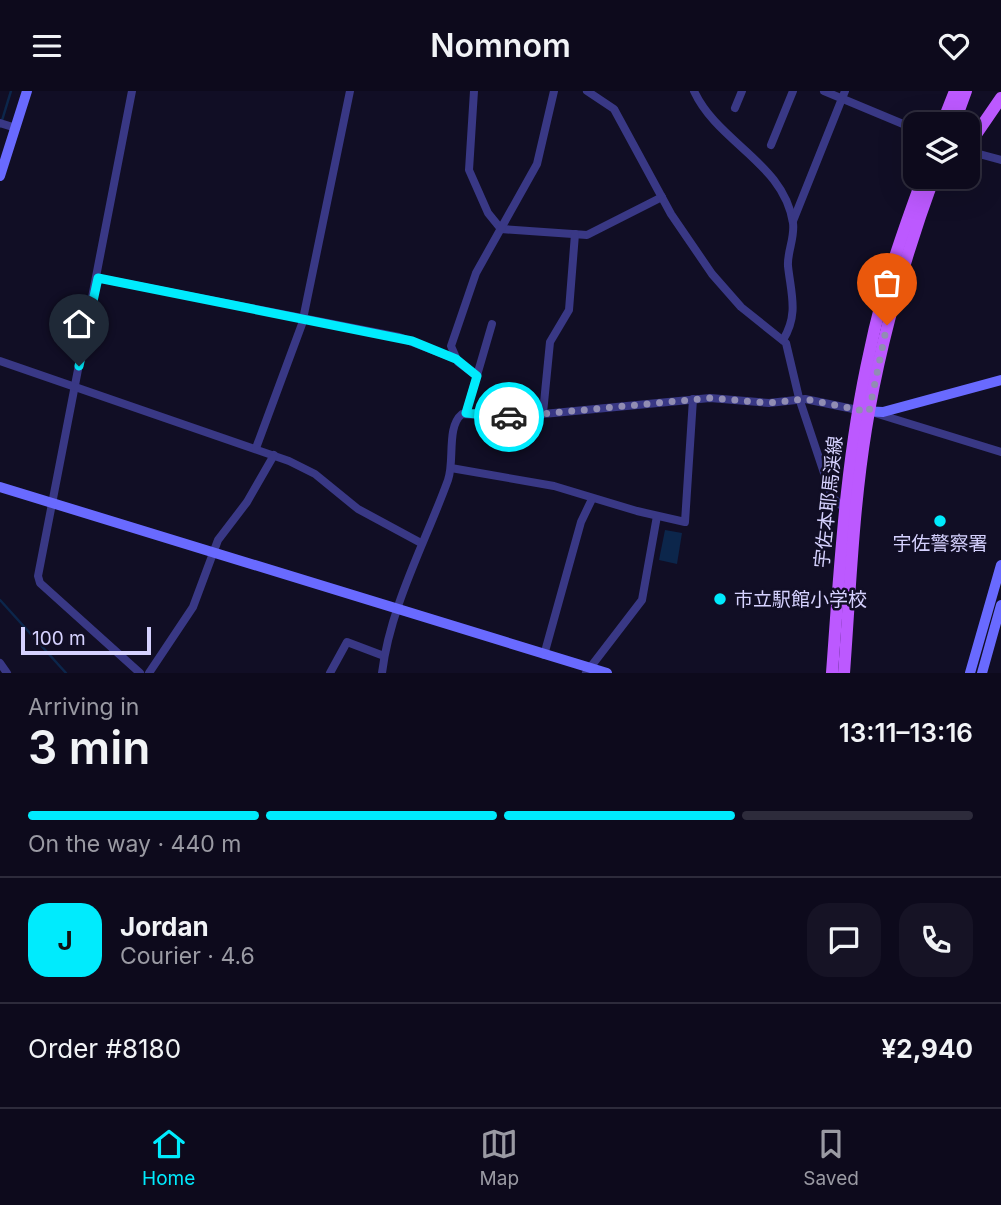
<!DOCTYPE html>
<html lang="en">
<head>
<meta charset="utf-8">
<style>
	:root { --surface:#0d0a1c; --page:#161325; --text:#f1f3f6; --muted:#9a9aa3; --line:#2d2b3b; --accent:#00ebfd }
	body { margin:0; font-family:Inter,"Noto Sans JP",sans-serif; background:var(--page); color:var(--text); height:100vh; display:flex; flex-direction:column; font-size:26px; white-space:nowrap }
	* { box-sizing:border-box; margin:0 }
	p { font-size:23px; color:var(--muted) }
	.icon { flex:none; width:38px; height:38px; fill:none; stroke:currentColor; stroke-width:2; stroke-linecap:round; stroke-linejoin:round }
	.map { position:relative; height:582px; overflow:hidden }
	.sheet { display:flex; flex-direction:column; background:var(--surface); flex:1 }
	.sheet>* { flex:none }
	.buttons { position:absolute; left:903px; top:21px; display:grid; gap:14px }
	.buttons a { display:grid; place-items:center; width:77px; height:77px; border-radius:14px; background:var(--surface); box-shadow:0 7px 28px #0002,0 0 0 2px var(--line); font-size:35px }
	.scale { position:absolute; left:21px; bottom:18px; width:130px; box-sizing:border-box; padding-left:7px; border:4px solid #d6d2ff; border-top:0; font-size:19px; line-height:24px; white-space:nowrap; color:#d6d2ff; -webkit-text-stroke:5px #110e25; paint-order:stroke }
	.pin { position:absolute; display:grid; place-items:center; width:60px; height:60px; color:#fff; margin:-72px -30px; border-radius:50% 50% 50% 0; rotate:-45deg; box-shadow:0 0 7px #0007 }
	.pin .icon { rotate:45deg }
	.courier { position:absolute; display:grid; place-items:center; width:70px; height:70px; margin:-35px; border:5px solid #00ebfd; border-radius:50%; background:#fff; color:#222; box-shadow:0 2px 9px #0007 }
	.summary em { font-style:normal; font-weight:600 }
	.summary div { display:flex; flex-direction:column-reverse }
	.summary { display:flex; align-items:center; justify-content:space-between; height:119px; padding:0 28px }
	h1 { font-size:46px; font-weight:600; line-height:52px }
	.bar { display:grid; grid-template-columns:repeat(4,1fr); gap:10px 7px; align-content:center; height:84px; padding:0 28px }
	.bar i { height:9px; border-radius:5px; background:var(--line) }
	.bar .active { background:var(--accent) }
	.bar p { grid-column:span 4 }
	.line { display:flex; align-items:center; gap:18px; padding:0 28px; border-top:2px solid var(--line) }
	.line div { flex:1 }
	.round { display:grid; place-items:center; flex:none; width:74px; height:74px; border-radius:21px; background:var(--page) }
	header { display:flex; justify-content:space-between; align-items:center; height:91px; padding:0 28px; background:var(--surface); font-size:32px; font-weight:600 }
	.tabs { display:flex; justify-content:space-around; align-items:center; height:98px; border-top:2px solid var(--line); background:var(--surface); font-size:19px; color:var(--muted) }
	.tabs a { display:grid; justify-items:center; gap:4px }
	.tabs .active { color:var(--accent) }
	.map>svg:first-child { display:block }
	.water { fill:#0c264b }
	.lines { fill:none; stroke-linecap:round; stroke-linejoin:round }
	.stream { stroke:#0c264b; stroke-width:2.5 }
	.street { stroke:#393885; stroke-width:8 }
	.secondary { stroke:#696aff; stroke-width:10 }
	.primary { stroke:#bc59ff; stroke-width:12 }
	.done { stroke:#918db3; stroke-width:7; stroke-dasharray:0 12.6 }
	.route { stroke:#00ebfd; stroke-width:9 }
	.poi-dot { fill:#00ebfd; stroke:#110e25; stroke-width:2.5 }
	.labels { text-anchor:middle; stroke-width:5; stroke-linejoin:round; paint-order:stroke }
	.street-label { font-size:19px; fill:#d6d2ff; stroke:#110e25 }
	.poi-label { font-size:19px; fill:#d6d2ff; stroke:#110e25 }
</style>
</head>
<body>
<header><svg class="icon" aria-label="menu" viewBox="0 0 24 24"><path d="M4 6h16M4 12h16M4 18h16"/></svg>Nomnom<svg class="icon" aria-label="heart" viewBox="0 0 24 24"><path d="M12 20l-8-8c-3-5 5-10 8-4 3-6 11-1 8 4z"/></svg></header>
<div class="map">
<svg width="1001" height="582" viewBox="0 0 1001 582">
	<rect width="100%" height="100%" fill="#110e25"/>
	<polygon class="water" points="665,439 682,442 677,473 659,469"/>
	<g class="lines">
		<g class="stream">
			<polyline points="0,36 11,0"/>
			<polyline points="0,509 66,582"/>
		</g>
		<g class="street">
			<polyline points="132,0 38,485 40,492 140,582"/>
			<polyline points="474,0 469,79 488,122 501,138 587,144 662,106"/>
			<polyline points="587,0 614,18 671,123 712,183 741,216 786,252 799,307 832,406 845,418"/>
			<path d="M694 0C718 52 784 72 793 132 795 147 787 161 788 175 791 203 799 223 783 249"/>
			<polyline points="824,0 915,38"/>
			<polyline points="735,17 742,0"/>
			<polyline points="0,32 16,37"/>
			<polyline points="771,54 793,0"/>
			<polyline points="968,60 1001,69"/>
			<polyline points="793,130 845,0"/>
			<polyline points="98,187 399,246 456,268"/>
			<polyline points="0,270 289,370 315,383 358,418 421,452"/>
			<polyline points="477,285 458,271 451,255 476,182 537,73 554,0"/>
			<polyline points="466,322 492,233"/>
			<polyline points="543,322 550,251 569,219 575,143"/>
			<polyline points="878,323 1001,361"/>
			<polyline points="256,357 302,233 350,0"/>
			<polyline points="451,377 554,395 637,420 685,431 693,308"/>
			<polyline points="544,564 581,431 592,408"/>
			<polyline points="0,572 7,582"/>
			<polyline points="149,582 193,516 218,449 247,411 274,364"/>
			<polyline points="330,582 347,551 384,565"/>
			<path d="M382 582C390 516 425 452 448 389 455 370 446 336 462 323L512 326 710 307 769 312 805 308 858 319"/>
			<polyline points="586,582 642,509 657,425"/>
		</g>
		<g class="secondary">
			<polyline points="0,85 27,0"/>
			<polyline points="861,320 883,321 1001,289"/>
			<polyline points="0,396 607,582"/>
			<polyline points="970,582 1001,474"/>
			<polyline points="982,582 1001,514"/>
		</g>
		<g class="primary">
			<polyline points="942,33 955,0"/>
			<polyline points="954,33 966,0"/>
			<polyline points="968,55 1001,7"/>
			<path d="M832 582C840 474 846 365 870 259 882 200 902 143 923 86"/>
			<path d="M844 582C850 501 853 418 866 338 880 251 904 168 934 86"/>
		</g>
	</g>
	<g class="lines">
		<polyline class="done" points="509,326 710,307 769,312 805,308 869,321 887,234"/>
		<polyline class="route" points="79,275 98,187 412,250 456,268 477,285 466,322 509,326"/>
	</g>
	<g class="poi-dot">
		<circle cx="940" cy="430" r="7"/>
		<circle cx="720" cy="508" r="7"/>
	</g>
	<g class="labels">
		<g class="street-label">
			<text transform="translate(828 411) rotate(-84)" y="7">宇佐本耶馬渓線</text>
		</g>
		<g class="poi-label">
			<text x="940" y="459">宇佐警察署</text>
			<text x="734" y="515" text-anchor="start">市立駅館小学校</text>
		</g>
	</g>
</svg>
<div class="buttons">
<a><svg class="icon" aria-label="layers" viewBox="0 0 24 24"><path d="M12 4l9 5-9 5-9-5zM3 14l9 5 9-5"/></svg></a>
</div>
<div class="scale">100 m</div>
<div class="pin" style="left:887px;top:234px;background:#ea580c"><svg class="icon" aria-label="bag" viewBox="0 0 24 24"><path d="M5 8h14l-1 12H6zM9 8a3 3 0 0 1 6 0"/></svg></div>
<div class="pin" style="left:79px;top:275px;background:#1f2937"><svg class="icon" aria-label="home" viewBox="0 0 24 24"><path d="M3 11l9-7 9 7M6 9v11h12V9"/></svg></div>
<div class="courier" style="left:509px;top:326px"><svg class="icon" aria-label="car" viewBox="0 0 24 24"><path d="M5 17H2v-5l4-1 3-4h7l3 4 3 1v5h-3M9 17h6M6 11h13"/><circle cx="7" cy="17" r="2"/><circle cx="17" cy="17" r="2"/></svg></div>
</div>
<section class="sheet">
<div class="summary"><div><h1>3 min</h1><p>Arriving in</p></div><em>13:11–13:16</em></div>
<div class="bar"><i class="active"></i><i class="active"></i><i class="active"></i><i></i><p>On the way · 440 m</p></div>
<div class="line" style="height:126px"><b class="round" style="background:var(--accent);color:#111">J</b><div><b>Jordan</b><p>Courier · 4.6</p></div><a class="round"><svg class="icon" aria-label="chat" viewBox="0 0 24 24"><path d="M4 5h16v11H9l-5 4z"/></svg></a><a class="round"><svg class="icon" aria-label="phone" viewBox="0 0 24 24"><path d="M5 4h4l2 5-3 2q2 4 5 5l2-3 5 2v4C11 20 4 13 5 4z"/></svg></a></div>
<div class="line" style="height:91px"><div>Order #8180</div><b>¥2,940</b></div>
</section>
<nav class="tabs">
<a class="active"><svg class="icon" aria-label="home" viewBox="0 0 24 24"><path d="M3 11l9-7 9 7M6 9v11h12V9"/></svg>Home</a>
<a><svg class="icon" aria-label="map" viewBox="0 0 24 24"><path d="M3 6l6-2 6 2 6-2v14l-6 2-6-2-6 2zM9 4v14M15 6v14"/></svg>Map</a>
<a><svg class="icon" aria-label="saved" viewBox="0 0 24 24"><path d="M7 4h10v16l-5-4-5 4z"/></svg>Saved</a>
</nav>
</body>
</html>
